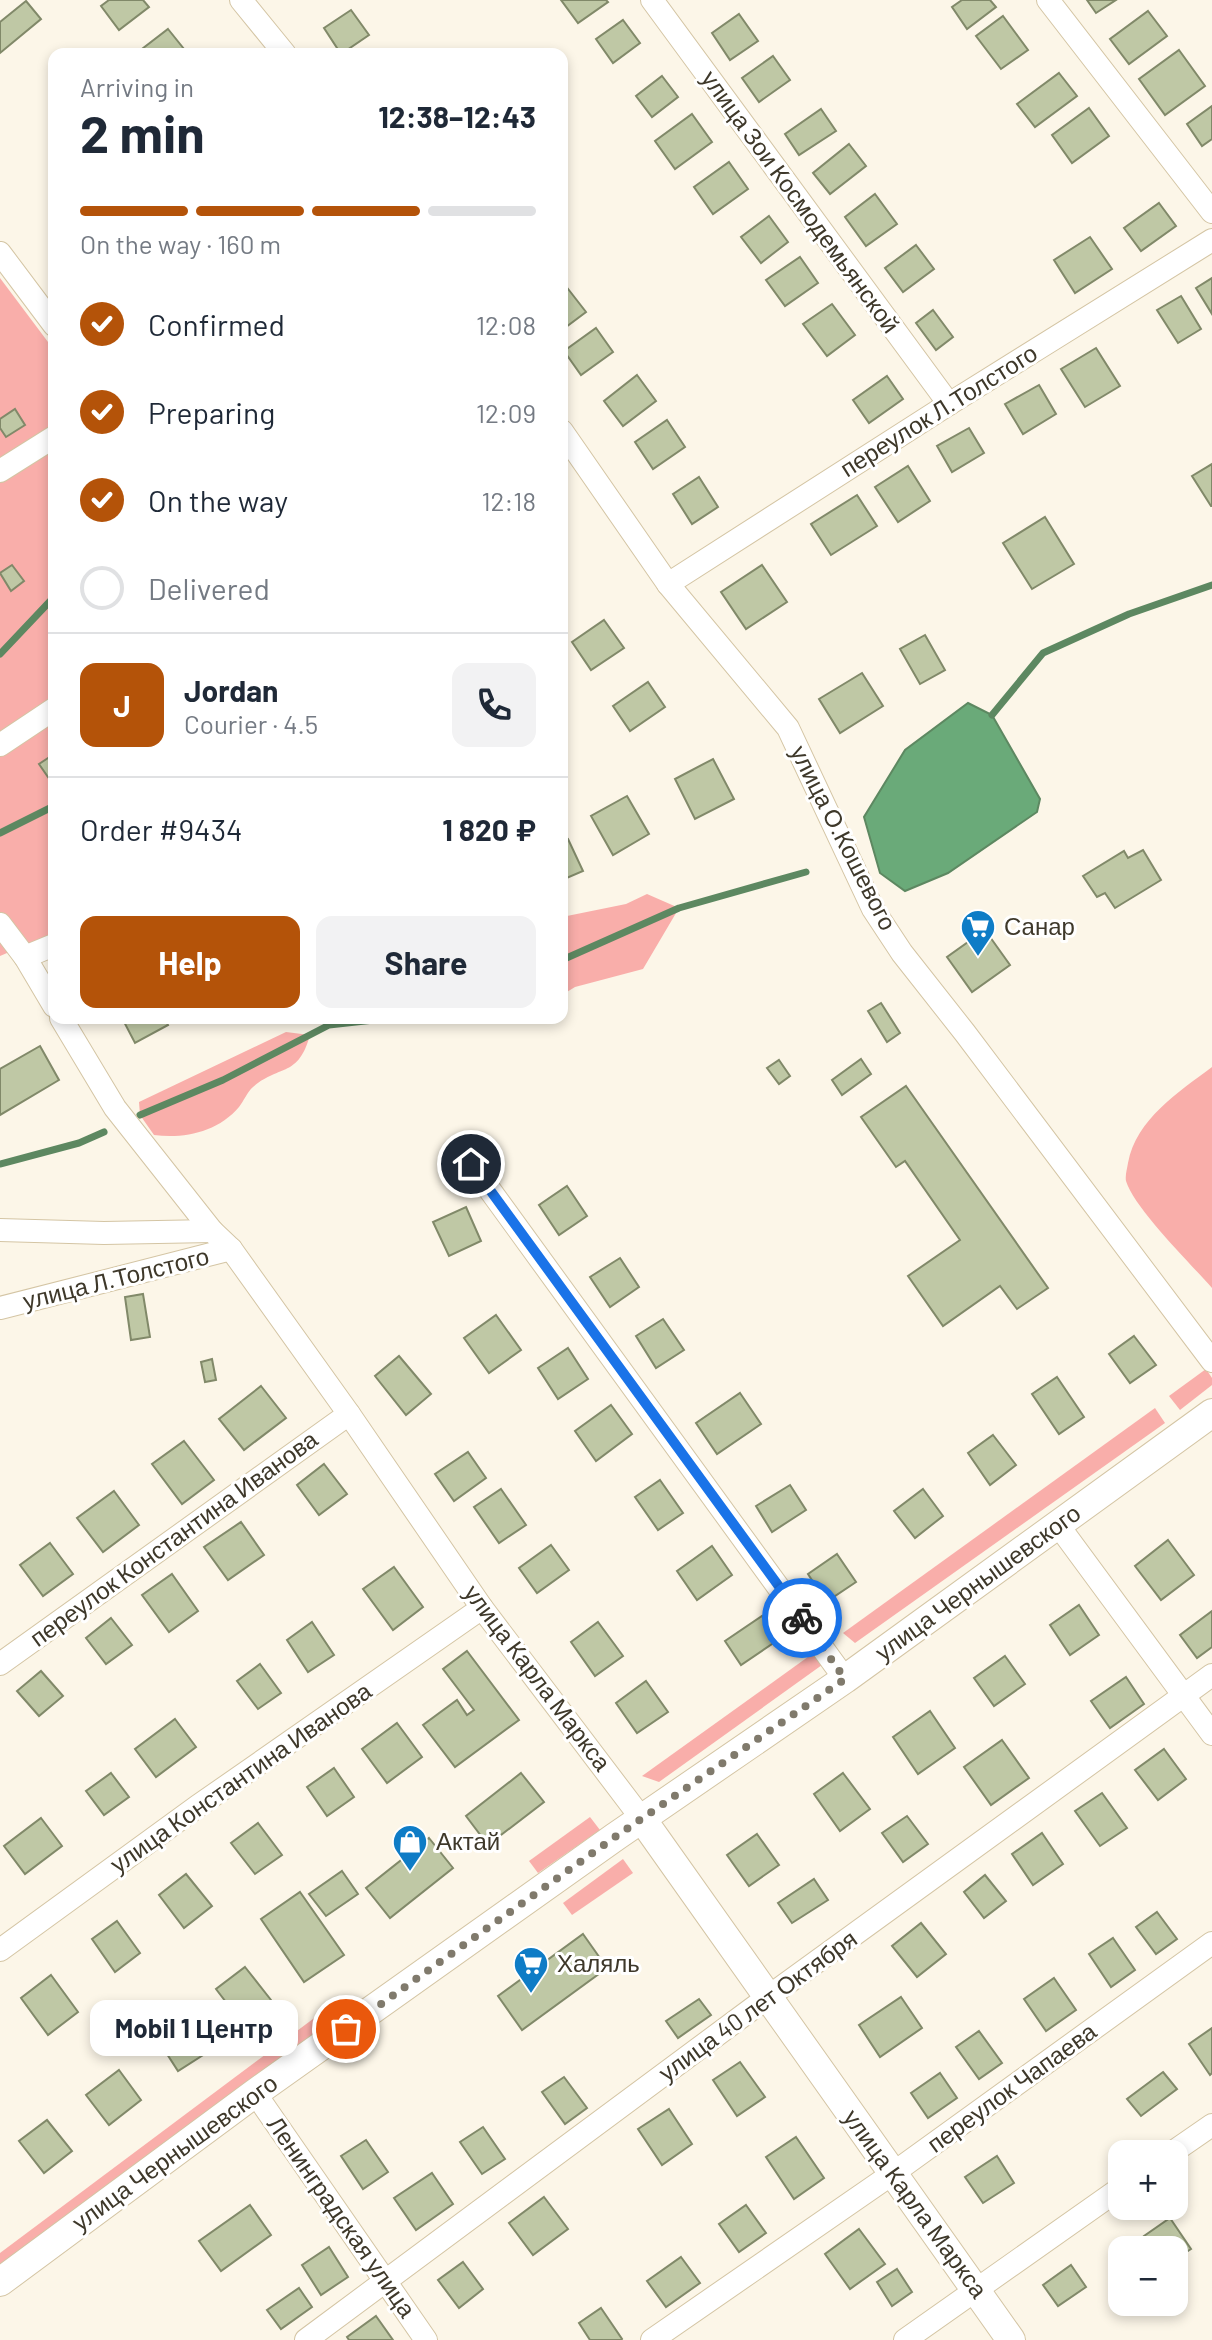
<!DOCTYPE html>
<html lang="en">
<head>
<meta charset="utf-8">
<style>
	:root { --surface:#fff; --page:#f2f2f3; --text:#1f2937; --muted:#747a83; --line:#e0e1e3; --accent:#b45309 }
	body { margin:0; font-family:Barlow,sans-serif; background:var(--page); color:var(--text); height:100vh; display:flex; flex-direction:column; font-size:30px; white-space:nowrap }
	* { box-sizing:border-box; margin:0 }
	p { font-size:26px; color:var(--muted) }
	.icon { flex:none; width:44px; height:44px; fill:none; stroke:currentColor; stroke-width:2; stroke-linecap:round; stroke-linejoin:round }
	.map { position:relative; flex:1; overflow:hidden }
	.drawer { position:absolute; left:48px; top:48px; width:520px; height:976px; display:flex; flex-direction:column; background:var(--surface); border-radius:16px; box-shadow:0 4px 12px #0003 }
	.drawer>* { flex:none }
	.fabs { position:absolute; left:1108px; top:2140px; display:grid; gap:16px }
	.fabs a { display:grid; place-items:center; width:80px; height:80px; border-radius:16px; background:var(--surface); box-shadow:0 4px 12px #0003; font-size:40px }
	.pin { position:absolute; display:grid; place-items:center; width:68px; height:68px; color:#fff; margin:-34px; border:4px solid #fff; border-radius:50%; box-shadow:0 2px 8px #0007 }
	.courier { position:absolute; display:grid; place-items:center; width:80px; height:80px; margin:-40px; border:6px solid #1a73e8; border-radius:50%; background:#fff; color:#222; box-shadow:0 2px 10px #0007 }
	.bubble { position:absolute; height:56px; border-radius:16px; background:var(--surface); box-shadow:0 4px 12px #0003; font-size:26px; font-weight:700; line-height:56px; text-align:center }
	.summary em { font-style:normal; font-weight:700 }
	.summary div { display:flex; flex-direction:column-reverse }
	.summary { display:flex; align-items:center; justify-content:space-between; height:136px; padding:0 32px }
	h1 { font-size:52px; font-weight:700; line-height:60px }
	.bar { display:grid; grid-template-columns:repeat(4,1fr); gap:12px 8px; align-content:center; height:96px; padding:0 32px }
	.bar i { height:10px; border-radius:6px; background:var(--line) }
	.bar .active { background:var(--accent) }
	.bar p { grid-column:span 4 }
	.line { display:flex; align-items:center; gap:20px; padding:0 32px; border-top:2px solid var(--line) }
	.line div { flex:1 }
	.round { display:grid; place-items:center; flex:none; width:84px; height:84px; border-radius:16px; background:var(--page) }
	ol { padding:0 32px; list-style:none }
	li { display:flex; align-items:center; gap:24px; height:88px }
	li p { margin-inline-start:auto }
	li .icon { padding:8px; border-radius:50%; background:var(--accent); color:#fff; stroke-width:4 }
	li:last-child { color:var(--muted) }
	li i { width:44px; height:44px; border:4px solid var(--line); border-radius:50% }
	.button { display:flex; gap:16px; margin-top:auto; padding:16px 32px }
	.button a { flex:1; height:92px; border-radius:16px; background:var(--accent); color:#fff; font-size:32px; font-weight:700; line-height:92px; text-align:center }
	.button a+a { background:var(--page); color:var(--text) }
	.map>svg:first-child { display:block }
	.green { fill:#f9aeaa }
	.water { fill:#6aaa79; stroke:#5d8861; stroke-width:2 }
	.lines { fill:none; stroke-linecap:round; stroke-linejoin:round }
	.stream { stroke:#5d8861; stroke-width:7 }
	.building { fill:#bfc8a5; stroke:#818969; stroke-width:2 }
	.minor-casing { stroke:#d4c5a4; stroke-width:24 }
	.tertiary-casing { stroke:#d4c5a4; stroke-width:30 }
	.minor { stroke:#fff; stroke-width:22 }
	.tertiary { stroke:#fff; stroke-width:28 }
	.done { stroke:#807a6c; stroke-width:8; stroke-dasharray:0 14.4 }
	.route { stroke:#1a73e8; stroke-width:10 }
	.labels { text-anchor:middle; stroke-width:6; stroke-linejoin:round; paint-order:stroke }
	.street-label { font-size:24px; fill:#3e382a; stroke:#fff }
	.poi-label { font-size:24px; fill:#3e382a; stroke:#fff; text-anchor:start }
</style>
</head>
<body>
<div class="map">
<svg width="1212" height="2340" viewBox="0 0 1212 2340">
	<rect width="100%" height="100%" fill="#fcf6e8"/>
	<g class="green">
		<polygon points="0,278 54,350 54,933 0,956"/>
		<polygon points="647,894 679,908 643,969 575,987 562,995 562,917 626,904"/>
		<path d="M286 1032 310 1035C298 1078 280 1064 253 1087 247 1092 244 1101 239 1107 218 1132 184 1139 154 1135L140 1115 139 1102Z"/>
		<path d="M1212 1067V1288C1191 1264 1134 1208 1126 1181 1125 1176 1127 1169 1128 1163 1136 1119 1179 1092 1212 1067Z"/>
		<polygon points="1206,1369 1212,1378 1212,1385 1180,1410 1169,1396"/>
		<polygon points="1155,1408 1165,1423 855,1643 843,1633"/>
		<polygon points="812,1654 822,1665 659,1782 642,1776"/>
		<polygon points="590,1817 600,1830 538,1873 529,1861"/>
		<polygon points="623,1859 633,1873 572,1915 563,1903"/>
		<polygon points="329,2007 333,2013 331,2022 0,2269 0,2253"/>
	</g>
	<polygon class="water" points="968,703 992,715 1040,799 1037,812 948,873 905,891 880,873 864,817 905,750"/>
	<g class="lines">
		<g class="stream">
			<polyline points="0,654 54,597"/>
			<polyline points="992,715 1043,653 1129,614 1212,585"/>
			<polyline points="0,833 54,806"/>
			<polyline points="562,960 679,908 806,872"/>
			<polyline points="140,1115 223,1080 329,1025 392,1018"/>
			<polyline points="0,1164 79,1143 104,1132"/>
		</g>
	</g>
	<g class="building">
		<polygon points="109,0 143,0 149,7 119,30 101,6"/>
		<polygon points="561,0 606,0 608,2 578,23"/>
		<polygon points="962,0 990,0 996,7 967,29 952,7"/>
		<polygon points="1087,0 1116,0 1096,13"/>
		<polygon points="26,1 41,19 0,53 0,22"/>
		<polygon points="351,10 369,35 341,54 324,28"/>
		<polygon points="1148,11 1167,36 1129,64 1110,39"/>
		<polygon points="739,14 758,41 730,60 712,33"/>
		<polygon points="1003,16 1028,50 1001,69 976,36"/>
		<polygon points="623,20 640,43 613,63 596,39"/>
		<polygon points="168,29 188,54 139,54 138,52"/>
		<polygon points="1179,50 1205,86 1165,115 1139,79"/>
		<polygon points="773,56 790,80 759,102 742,78"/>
		<polygon points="1059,73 1077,96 1035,127 1017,104"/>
		<polygon points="662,76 678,97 652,117 636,96"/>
		<polygon points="1212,106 1212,139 1202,146 1187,124"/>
		<polygon points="1089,108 1109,136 1072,163 1052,135"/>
		<polygon points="821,109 836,131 799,155 785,134"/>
		<polygon points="692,114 712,142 675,169 655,141"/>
		<polygon points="849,144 866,166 830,194 813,173"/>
		<polygon points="729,162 748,189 713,214 694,187"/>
		<polygon points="875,194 897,224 866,246 845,217"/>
		<polygon points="1159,203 1176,226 1141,251 1124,228"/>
		<polygon points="769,216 788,242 761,263 741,237"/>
		<polygon points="1090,237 1112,269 1075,293 1054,260"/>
		<polygon points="916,245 934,269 903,292 885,268"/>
		<polygon points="800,257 818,283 785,306 766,280"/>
		<polygon points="1212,278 1212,314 1196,288"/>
		<polygon points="565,285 586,312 562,330 562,287"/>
		<polygon points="1181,296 1201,329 1178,343 1157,310"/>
		<polygon points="832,304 855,335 827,356 803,324"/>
		<polygon points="933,310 953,337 936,350 916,323"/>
		<polygon points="596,328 613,352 581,375 564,351"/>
		<polygon points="1096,348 1120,386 1085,407 1061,369"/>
		<polygon points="637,375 656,401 623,426 604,401"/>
		<polygon points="887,376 903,399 869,423 853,400"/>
		<polygon points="1039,385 1056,414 1023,434 1005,404"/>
		<polygon points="15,409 25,425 6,437 0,428 0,419"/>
		<polygon points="667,420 685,447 653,469 635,442"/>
		<polygon points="969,428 984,453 952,472 937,446"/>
		<polygon points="1212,464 1212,506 1211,506 1192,476"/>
		<polygon points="908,466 930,501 898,522 875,487"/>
		<polygon points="699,477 718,507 692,524 673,494"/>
		<polygon points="857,495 877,526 831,555 811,524"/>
		<polygon points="1045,517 1074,564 1032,589 1003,543"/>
		<polygon points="12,565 24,581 11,591 0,573"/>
		<polygon points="762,565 787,602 746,629 721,592"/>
		<polygon points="604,620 624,648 591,670 572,642"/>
		<polygon points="925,635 945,670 920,684 900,649"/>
		<polygon points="862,673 883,706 840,733 819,699"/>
		<polygon points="648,682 665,707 630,731 613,706"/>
		<polygon points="54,754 54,778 50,780 39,764"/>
		<polygon points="713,759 734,799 695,819 675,779"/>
		<polygon points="627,796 649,834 613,855 591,816"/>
		<polygon points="568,839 583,871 562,880 562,842"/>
		<polygon points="1143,850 1161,880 1115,908 1105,893 1097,897 1083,876 1124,851 1128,858"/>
		<polygon points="985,930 1010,965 972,992 947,957"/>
		<polygon points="881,1003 900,1033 887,1042 868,1011"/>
		<polygon points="122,1018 164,1018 168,1025 135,1043"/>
		<polygon points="40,1046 59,1080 0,1115 0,1069"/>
		<polygon points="861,1059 871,1074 842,1095 832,1080"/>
		<polygon points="779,1060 790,1076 779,1084 767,1068"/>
		<polygon points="906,1086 1048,1288 1017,1309 1000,1286 943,1326 908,1276 960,1240 905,1161 896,1167 861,1117"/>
		<polygon points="567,1186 587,1216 559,1235 539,1205"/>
		<polygon points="466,1207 481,1241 449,1256 433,1222"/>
		<polygon points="620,1258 639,1287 610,1307 590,1277"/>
		<polygon points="143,1294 150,1337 131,1340 125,1297"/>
		<polygon points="496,1315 521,1350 489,1373 464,1338"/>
		<polygon points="663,1319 684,1350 656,1368 636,1336"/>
		<polygon points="1134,1336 1156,1365 1130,1383 1109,1354"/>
		<polygon points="568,1348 588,1379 558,1399 538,1368"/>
		<polygon points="399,1356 431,1394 406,1415 375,1376"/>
		<polygon points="212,1359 216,1380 205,1382 201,1362"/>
		<polygon points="1057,1377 1084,1417 1059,1434 1032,1394"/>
		<polygon points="261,1386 286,1418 244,1450 219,1419"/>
		<polygon points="740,1393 761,1424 717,1454 696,1423"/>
		<polygon points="611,1405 632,1434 596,1461 575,1431"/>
		<polygon points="993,1435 1016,1465 990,1485 968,1453"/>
		<polygon points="184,1441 214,1480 182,1504 152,1464"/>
		<polygon points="468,1452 486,1478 454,1501 435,1474"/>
		<polygon points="324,1464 347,1494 319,1515 297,1485"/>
		<polygon points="660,1480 683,1513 658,1530 635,1497"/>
		<polygon points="790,1485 806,1510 772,1532 756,1506"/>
		<polygon points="501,1489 526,1525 499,1543 474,1507"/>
		<polygon points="923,1489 943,1516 915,1538 894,1511"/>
		<polygon points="114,1491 139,1525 103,1552 77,1518"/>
		<polygon points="241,1522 264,1555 228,1580 204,1547"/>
		<polygon points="1168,1540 1194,1575 1161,1600 1135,1566"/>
		<polygon points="50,1543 73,1574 43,1596 20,1565"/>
		<polygon points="551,1545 569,1570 537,1593 519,1568"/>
		<polygon points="712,1546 732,1575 697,1600 677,1571"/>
		<polygon points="837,1554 856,1582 826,1602 808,1574"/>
		<polygon points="394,1567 423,1607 393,1630 363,1589"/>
		<polygon points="172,1574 198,1611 169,1632 142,1595"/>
		<polygon points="1079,1605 1099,1635 1070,1655 1050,1625"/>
		<polygon points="1212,1611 1212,1647 1197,1658 1180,1635"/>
		<polygon points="762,1616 778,1640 741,1665 725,1641"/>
		<polygon points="111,1618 132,1645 106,1664 86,1638"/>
		<polygon points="312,1622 334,1655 308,1672 287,1640"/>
		<polygon points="598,1622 623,1656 595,1676 571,1642"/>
		<polygon points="467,1651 519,1720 455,1767 423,1725 457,1700 467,1715 474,1710 443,1669"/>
		<polygon points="1005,1656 1025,1684 994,1706 974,1678"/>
		<polygon points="260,1664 281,1693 258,1709 237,1681"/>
		<polygon points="41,1671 63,1696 39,1716 17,1691"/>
		<polygon points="1126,1677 1144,1704 1110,1728 1091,1701"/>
		<polygon points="646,1681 668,1712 637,1733 616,1703"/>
		<polygon points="930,1711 955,1748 918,1774 893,1737"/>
		<polygon points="175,1719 196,1747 156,1777 135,1749"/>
		<polygon points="397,1723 422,1757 387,1783 362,1749"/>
		<polygon points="1002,1740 1029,1778 991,1805 964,1767"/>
		<polygon points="1164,1749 1186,1779 1158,1800 1135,1770"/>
		<polygon points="334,1768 354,1797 327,1816 307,1787"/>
		<polygon points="111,1773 129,1797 104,1815 86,1791"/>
		<polygon points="521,1773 544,1802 488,1845 466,1816"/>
		<polygon points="843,1773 870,1809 840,1831 814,1794"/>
		<polygon points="1102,1793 1127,1828 1100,1846 1075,1811"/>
		<polygon points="907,1816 928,1844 903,1862 882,1833"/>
		<polygon points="41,1818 62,1846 25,1874 4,1846"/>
		<polygon points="258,1823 282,1855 255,1874 231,1843"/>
		<polygon points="1042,1833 1063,1864 1033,1885 1012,1854"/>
		<polygon points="757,1834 779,1865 749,1886 727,1855"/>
		<polygon points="429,1838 453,1868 390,1918 366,1888"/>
		<polygon points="342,1871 358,1894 326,1916 309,1894"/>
		<polygon points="186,1874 212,1906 184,1928 159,1895"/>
		<polygon points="985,1875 1006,1901 984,1918 964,1892"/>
		<polygon points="814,1879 828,1900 792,1923 778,1903"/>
		<polygon points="300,1892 344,1955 304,1982 261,1919"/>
		<polygon points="1157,1912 1177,1939 1156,1954 1136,1927"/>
		<polygon points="117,1921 140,1953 115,1972 92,1939"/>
		<polygon points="921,1923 946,1954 917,1977 892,1946"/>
		<polygon points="583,1934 607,1968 522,2030 498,1996"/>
		<polygon points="1113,1938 1135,1970 1111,1987 1089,1954"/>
		<polygon points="245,1967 271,2000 242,2023 216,1989"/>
		<polygon points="51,1975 78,2012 48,2035 21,1998"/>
		<polygon points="1054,1978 1076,2010 1046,2031 1024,1999"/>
		<polygon points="901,1997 922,2028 880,2057 859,2025"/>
		<polygon points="699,1999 711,2015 678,2038 666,2021"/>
		<polygon points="190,2019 211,2050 178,2071 158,2040"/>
		<polygon points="1212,2028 1212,2073 1210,2075 1189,2044"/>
		<polygon points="979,2031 1002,2063 979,2079 956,2047"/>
		<polygon points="740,2062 765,2097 737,2116 713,2080"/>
		<polygon points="119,2070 141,2100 109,2125 86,2095"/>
		<polygon points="1163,2072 1177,2089 1141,2116 1127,2099"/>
		<polygon points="940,2073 957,2098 928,2118 911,2093"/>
		<polygon points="564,2077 587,2108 565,2124 542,2092"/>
		<polygon points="669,2109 692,2144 662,2165 638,2129"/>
		<polygon points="47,2120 72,2151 44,2173 19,2141"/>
		<polygon points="483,2127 505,2159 482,2174 460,2142"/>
		<polygon points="796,2137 824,2178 794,2199 766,2157"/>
		<polygon points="366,2140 388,2172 363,2189 341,2156"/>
		<polygon points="997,2156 1014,2183 983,2203 965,2177"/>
		<polygon points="432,2173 453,2204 416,2230 394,2198"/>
		<polygon points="544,2197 568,2229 533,2255 509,2223"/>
		<polygon points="250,2205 271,2235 221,2271 199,2241"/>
		<polygon points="746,2205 766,2233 739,2252 719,2224"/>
		<polygon points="1170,2218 1191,2249 1174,2260 1174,2250 1153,2250 1144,2236"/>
		<polygon points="859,2229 885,2264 850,2289 825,2254"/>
		<polygon points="329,2247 348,2277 321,2295 302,2265"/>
		<polygon points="681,2257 700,2283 666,2307 647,2281"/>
		<polygon points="463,2262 483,2289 459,2308 438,2280"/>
		<polygon points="1071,2265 1086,2287 1058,2306 1043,2285"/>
		<polygon points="897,2269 912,2292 892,2306 877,2282"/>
		<polygon points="299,2288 312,2307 281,2329 267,2310"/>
		<polygon points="601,2308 622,2339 621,2340 590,2340 579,2323"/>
		<polygon points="376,2316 393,2340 349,2340 347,2337"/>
	</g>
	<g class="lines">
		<defs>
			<g id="minor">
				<polyline points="241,0 285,54"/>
				<polyline points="652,0 949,404"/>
				<polyline points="1048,0 1212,212"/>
				<polyline points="0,253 54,325"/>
				<polyline points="562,431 668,584 788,728 873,909 902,953 965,1033 1212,1361"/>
				<polyline points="0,471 54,437"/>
				<polyline points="668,584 949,404 1212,240"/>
				<polyline points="0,745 54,709"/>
				<polyline points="0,924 25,957 54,1006"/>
				<polyline points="25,957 54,945"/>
				<polyline points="61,1018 115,1108 212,1231 231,1249 349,1414 482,1608 642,1819"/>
				<polyline points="471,1164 845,1679"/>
				<polyline points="0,1230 104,1233 212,1231"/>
				<polyline points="0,1308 231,1249"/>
				<polyline points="1058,1525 1212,1734"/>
				<polyline points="0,1664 349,1414"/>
				<polyline points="0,1950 198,1806 482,1608"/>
				<polyline points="255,2093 426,2340"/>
				<polyline points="1170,2154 1212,2125"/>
				<polyline points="306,2340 768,1997 1212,1675"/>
				<polyline points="652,2340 892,2174 1212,1943"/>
				<polyline points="905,2340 1122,2187"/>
			</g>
			<g id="tertiary">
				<polyline points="642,1819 1011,2340"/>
				<polyline points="0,2282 255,2093 615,1837 845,1679 1212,1413"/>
			</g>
		</defs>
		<use href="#minor" class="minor-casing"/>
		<use href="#tertiary" class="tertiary-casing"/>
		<use href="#minor" class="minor"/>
		<use href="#tertiary" class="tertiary"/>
	</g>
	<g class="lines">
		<polyline class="done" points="346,2029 615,1837 845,1679 802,1618"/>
		<polyline class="route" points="471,1164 802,1618"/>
	</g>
	<defs>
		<symbol id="supermarket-pin" viewBox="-11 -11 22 30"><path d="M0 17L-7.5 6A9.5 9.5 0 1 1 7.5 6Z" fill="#0e7cc6" stroke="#fff"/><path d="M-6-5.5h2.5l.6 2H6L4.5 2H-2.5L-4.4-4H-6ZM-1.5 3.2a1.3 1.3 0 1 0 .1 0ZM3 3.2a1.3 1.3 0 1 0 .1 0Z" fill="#fff"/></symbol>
		<symbol id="shop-pin" viewBox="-11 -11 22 30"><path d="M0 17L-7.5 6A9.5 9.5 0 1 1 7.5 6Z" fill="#0e7cc6" stroke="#fff"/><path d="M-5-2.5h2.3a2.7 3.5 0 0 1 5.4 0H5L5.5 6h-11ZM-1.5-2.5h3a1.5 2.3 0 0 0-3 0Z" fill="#fff"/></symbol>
	</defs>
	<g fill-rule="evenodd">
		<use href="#supermarket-pin" x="958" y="907" width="40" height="54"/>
		<use href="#shop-pin" x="390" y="1822" width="40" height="54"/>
		<use href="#supermarket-pin" x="511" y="1944" width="40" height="54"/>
	</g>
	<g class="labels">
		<g class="street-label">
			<text transform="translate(800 202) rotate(54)" y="8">улица Зои Космодемьянской</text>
			<text transform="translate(939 411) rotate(-32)" y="8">переулок Л.Толстого</text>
			<text transform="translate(843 838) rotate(63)" y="8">улица О.Кошевого</text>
			<text transform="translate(116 1279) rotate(-14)" y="8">улица Л.Толстого</text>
			<text transform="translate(174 1539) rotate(-36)" y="8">переулок Константина Иванова</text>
			<text transform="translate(978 1583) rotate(-36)" y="8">улица Чернышевского</text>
			<text transform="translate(537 1678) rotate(53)" y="8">улица Карла Маркса</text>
			<text transform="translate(241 1778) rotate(-35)" y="8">улица Константина Иванова</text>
			<text transform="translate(758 2006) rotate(-36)" y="8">улица 40 лет Октября</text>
			<text transform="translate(1012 2088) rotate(-36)" y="8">переулок Чапаева</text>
			<text transform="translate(175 2153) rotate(-36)" y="8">улица Чернышевского</text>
			<text transform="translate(915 2204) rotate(54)" y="8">улица Карла Маркса</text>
			<text transform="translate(341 2217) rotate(55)" y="8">Ленинградская улица</text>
		</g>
		<g class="poi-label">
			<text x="1004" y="935">Санар</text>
			<text x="436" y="1850">Актай</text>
			<text x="557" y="1972">Халяль</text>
		</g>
	</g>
</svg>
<div class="fabs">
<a>+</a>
<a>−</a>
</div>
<div class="pin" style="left:346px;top:2029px;background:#ea580c"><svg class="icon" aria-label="bag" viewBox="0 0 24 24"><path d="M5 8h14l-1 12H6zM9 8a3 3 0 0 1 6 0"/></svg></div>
<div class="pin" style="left:471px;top:1164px;background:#1f2937"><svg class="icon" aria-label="home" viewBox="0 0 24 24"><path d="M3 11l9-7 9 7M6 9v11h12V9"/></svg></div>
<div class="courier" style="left:802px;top:1618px"><svg class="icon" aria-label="bike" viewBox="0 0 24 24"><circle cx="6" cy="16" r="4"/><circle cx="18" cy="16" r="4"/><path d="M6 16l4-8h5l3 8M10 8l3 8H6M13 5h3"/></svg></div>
<div class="bubble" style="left:90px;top:2000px;width:208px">Mobil 1 Центр</div>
<section class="drawer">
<div class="summary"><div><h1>2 min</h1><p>Arriving in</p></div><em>12:38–12:43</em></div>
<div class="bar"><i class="active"></i><i class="active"></i><i class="active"></i><i></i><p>On the way · 160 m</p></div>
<ol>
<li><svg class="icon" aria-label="check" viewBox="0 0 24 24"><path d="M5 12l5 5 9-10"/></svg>Confirmed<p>12:08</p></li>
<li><svg class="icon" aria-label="check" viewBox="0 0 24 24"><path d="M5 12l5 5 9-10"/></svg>Preparing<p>12:09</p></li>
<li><svg class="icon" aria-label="check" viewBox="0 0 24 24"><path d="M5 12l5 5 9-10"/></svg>On the way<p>12:18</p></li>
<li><i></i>Delivered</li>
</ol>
<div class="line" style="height:144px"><b class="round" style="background:var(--accent);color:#fff">J</b><div><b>Jordan</b><p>Courier · 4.5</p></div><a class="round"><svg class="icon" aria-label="phone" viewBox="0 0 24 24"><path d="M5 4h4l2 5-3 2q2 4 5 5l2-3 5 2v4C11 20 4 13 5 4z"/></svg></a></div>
<div class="line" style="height:104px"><div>Order #9434</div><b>1 820 ₽</b></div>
<div class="button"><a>Help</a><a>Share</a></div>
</section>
</div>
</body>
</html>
